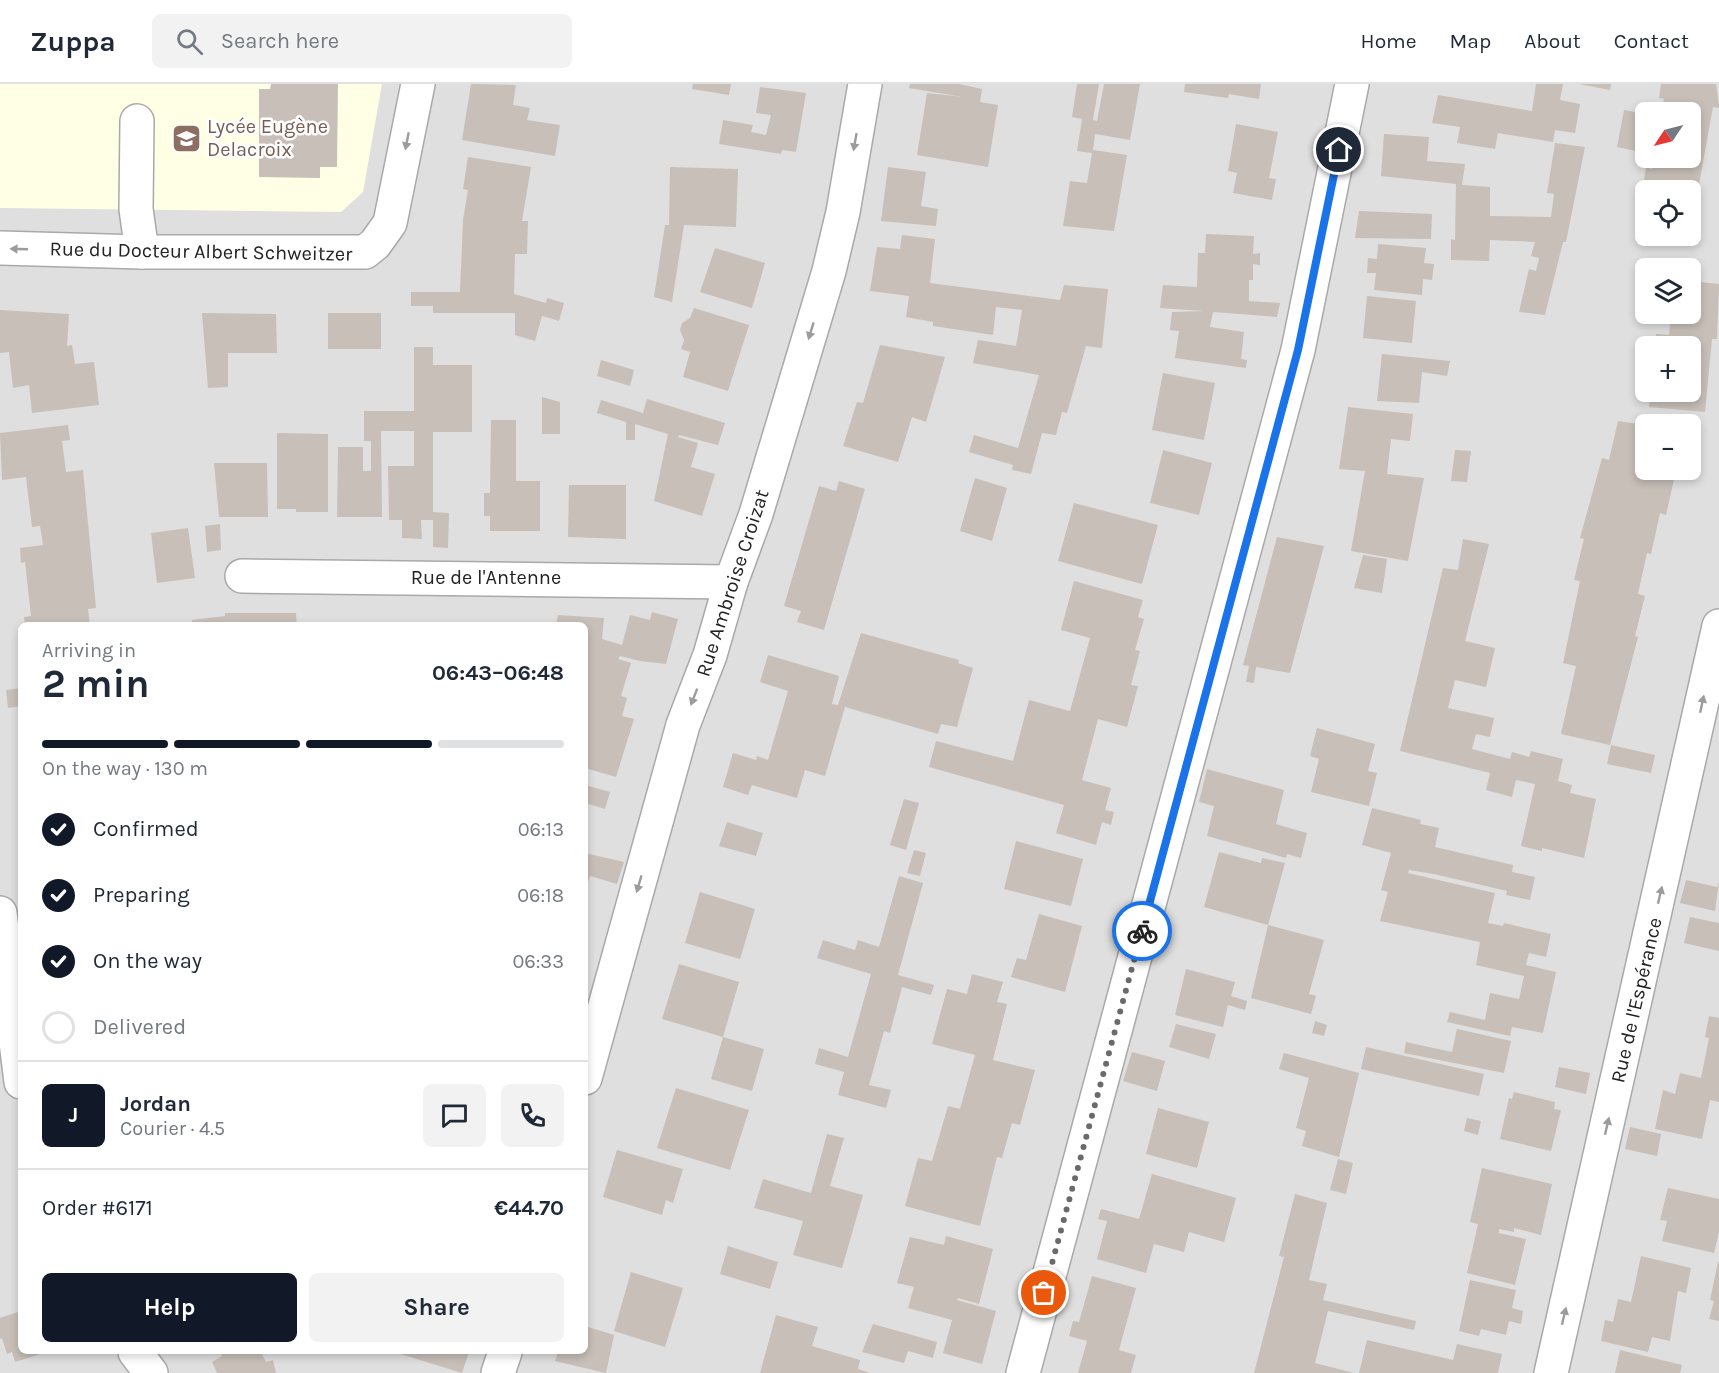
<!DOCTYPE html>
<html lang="en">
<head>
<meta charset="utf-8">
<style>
	:root { --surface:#fff; --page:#f2f2f3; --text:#1f2937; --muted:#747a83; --line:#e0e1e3; --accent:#111827 }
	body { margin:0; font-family:Karla,sans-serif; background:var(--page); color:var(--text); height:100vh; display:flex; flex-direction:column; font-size:22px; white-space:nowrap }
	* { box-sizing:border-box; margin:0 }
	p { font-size:20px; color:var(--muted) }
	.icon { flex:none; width:33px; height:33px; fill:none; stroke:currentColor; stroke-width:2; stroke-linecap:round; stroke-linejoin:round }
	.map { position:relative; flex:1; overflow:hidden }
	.panel { position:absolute; left:18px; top:538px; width:570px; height:732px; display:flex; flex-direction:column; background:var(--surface); border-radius:9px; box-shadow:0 3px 9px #0003 }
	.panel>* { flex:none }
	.needle { width:39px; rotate:235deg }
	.controls { position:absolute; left:1635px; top:18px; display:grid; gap:12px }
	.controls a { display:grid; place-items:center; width:66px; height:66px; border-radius:9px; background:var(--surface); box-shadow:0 3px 9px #0003; font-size:30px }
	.pin { position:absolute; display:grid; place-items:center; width:51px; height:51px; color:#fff; margin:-26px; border:3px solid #fff; border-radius:50%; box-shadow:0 2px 6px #0007 }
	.courier { position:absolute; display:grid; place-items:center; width:60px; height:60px; margin:-30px; border:4px solid #1a73e8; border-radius:50%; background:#fff; color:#222; box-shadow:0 2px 8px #0007 }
	.summary em { font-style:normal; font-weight:700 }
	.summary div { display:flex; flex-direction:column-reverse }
	.summary { display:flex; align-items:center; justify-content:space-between; height:102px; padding:0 24px }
	h1 { font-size:39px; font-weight:700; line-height:45px }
	.bar { display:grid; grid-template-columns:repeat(4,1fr); gap:9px 6px; align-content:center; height:72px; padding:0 24px }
	.bar i { height:8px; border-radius:4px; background:var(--line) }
	.bar .active { background:var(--accent) }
	.bar p { grid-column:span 4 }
	.line { display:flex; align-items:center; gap:15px; padding:0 24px; border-top:2px solid var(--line) }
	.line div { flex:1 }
	.round { display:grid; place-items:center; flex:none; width:63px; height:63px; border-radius:9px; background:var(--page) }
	ol { padding:0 24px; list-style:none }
	li { display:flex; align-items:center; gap:18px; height:66px }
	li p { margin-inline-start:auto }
	li .icon { padding:6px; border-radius:50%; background:var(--accent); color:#fff; stroke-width:4 }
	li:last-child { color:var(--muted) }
	li i { width:33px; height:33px; border:3px solid var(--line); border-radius:50% }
	.primary-button { display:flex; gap:12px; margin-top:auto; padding:12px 24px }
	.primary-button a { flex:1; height:69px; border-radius:9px; background:var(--accent); color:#fff; font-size:24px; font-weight:700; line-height:69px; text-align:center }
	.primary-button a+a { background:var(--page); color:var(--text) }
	header { display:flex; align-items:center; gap:36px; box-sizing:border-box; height:84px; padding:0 30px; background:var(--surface); border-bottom:2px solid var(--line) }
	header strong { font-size:28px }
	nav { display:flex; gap:33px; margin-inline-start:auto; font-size:21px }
	.search { width:420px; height:54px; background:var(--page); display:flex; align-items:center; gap:15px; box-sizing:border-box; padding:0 21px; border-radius:9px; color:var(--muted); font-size:22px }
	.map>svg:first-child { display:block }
	.residential { fill:#e0dfdf; fill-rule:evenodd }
	.education { fill:#ffffe5 }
	.building { fill:#c7bfb8 }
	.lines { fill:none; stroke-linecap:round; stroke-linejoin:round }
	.minor-casing { stroke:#a9a9a9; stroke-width:36 }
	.minor { stroke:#fff; stroke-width:33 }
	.oneway { fill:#9c9c9c }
	.done { stroke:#6b6a68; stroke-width:6; stroke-dasharray:0 10.8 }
	.route { stroke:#1a73e8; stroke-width:8 }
	.labels { text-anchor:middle; stroke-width:5; stroke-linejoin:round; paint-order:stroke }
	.education-label { font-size:20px; fill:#785e54; stroke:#fff; text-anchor:start }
	.street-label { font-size:20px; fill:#222; stroke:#fff }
</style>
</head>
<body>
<header>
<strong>Zuppa</strong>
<div class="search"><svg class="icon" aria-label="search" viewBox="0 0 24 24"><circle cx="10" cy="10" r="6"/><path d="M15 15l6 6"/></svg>Search here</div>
<nav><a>Home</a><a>Map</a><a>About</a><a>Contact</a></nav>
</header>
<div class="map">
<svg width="1719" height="1289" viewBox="0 0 1719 1289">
	<rect width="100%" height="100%" fill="#f2efe9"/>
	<path class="residential" d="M0 0H1719V1289H0ZM1646 28H1690V74H1646ZM1646 106H1690V152H1646ZM1646 184H1690V230H1646ZM1646 262H1690V308H1646ZM1646 340H1690V386H1646ZM21 542H585V1268H21Z"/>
	<polygon class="education" points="0,0 382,0 363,108 341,128 0,124"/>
	<g class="building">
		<polygon points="271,0 338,0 337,83 320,83 320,94 259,93 259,5 270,5"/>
		<polygon points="471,0 516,1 513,21 530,24 527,36 560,41 555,72 462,56"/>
		<polygon points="693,0 731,0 729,11 692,5"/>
		<polygon points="910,0 959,0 982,5 980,18 998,21 988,83 917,71 927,9 963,13 909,4"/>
		<polygon points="1077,0 1099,0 1093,36 1097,37 1104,0 1140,0 1130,56 1095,50 1093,66 1127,71 1114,147 1063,142 1070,97 1087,99 1092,69 1077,67 1082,35 1072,33"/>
		<polygon points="1185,0 1261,0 1259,15 1229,10 1228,14 1184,8"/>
		<polygon points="1536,0 1563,0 1560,16 1580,20 1575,49 1555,46 1553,58 1498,49 1495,65 1457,59 1460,43 1432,39 1438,11 1532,27"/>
		<polygon points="1579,0 1611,0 1610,6"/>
		<polygon points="1661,0 1716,0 1719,21 1719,24 1713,23 1692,139 1690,106 1646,106 1646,152 1635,151 1646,83 1652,85 1654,74 1690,74 1690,28 1661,28 1664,15 1659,14"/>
		<polygon points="760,3 806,9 796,68 782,66 781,70 719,60 723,36 753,41 751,48 766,51 771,31 756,29"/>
		<polygon points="1624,26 1646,30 1646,69 1617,63"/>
		<polygon points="1236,40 1278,48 1269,94 1276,95 1272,116 1233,109 1237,89 1228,87"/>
		<polygon points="1384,50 1429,53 1427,77 1465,80 1462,101 1490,103 1490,132 1551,133 1554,110 1547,109 1555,59 1585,63 1566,158 1563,158 1545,231 1519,228 1529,185 1536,187 1539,174 1531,172 1535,158 1490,156 1489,177 1451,176 1451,155 1455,156 1456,100 1381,92"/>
		<polygon points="468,73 531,83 522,137 528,137 527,170 515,170 514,210 546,219 547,214 564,219 559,237 542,232 535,257 515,251 515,229 433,229 433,222 411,222 411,208 460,208 463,136 468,106 463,105"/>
		<polygon points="670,83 738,85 736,143 684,141 672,218 654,213 665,141 669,141"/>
		<polygon points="888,83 926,88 921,122 938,125 936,142 881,137"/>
		<polygon points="1359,127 1432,130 1431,155 1355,154"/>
		<polygon points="1206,150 1254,152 1253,170 1260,169 1260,181 1253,180 1253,196 1249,196 1249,217 1280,219 1277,233 1213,228 1210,243 1244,248 1241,275 1247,276 1246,284 1175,274 1179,247 1170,246 1172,228 1204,227 1160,224 1163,201 1197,203 1198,169 1205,169"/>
		<polygon points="902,151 935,155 930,199 1060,216 1064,201 1108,205 1102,264 1086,262 1067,329 1062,328 1056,351 1042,349 1031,390 1012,386 1013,381 969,368 974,351 1018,364 1039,291 973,279 978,256 1016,262 1022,226 996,223 993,251 933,242 933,238 906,233 909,212 870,207 877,163 900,165"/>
		<polygon points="1649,152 1690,152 1688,159"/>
		<polygon points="1378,160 1426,164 1424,179 1434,180 1432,196 1423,195 1422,211 1374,206 1376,189 1367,189 1368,174 1377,175"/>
		<polygon points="715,164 765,179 752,224 700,208"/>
		<polygon points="1690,197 1719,200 1717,255 1712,255 1705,328 1649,323 1651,308 1690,308 1690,262 1655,262 1656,250 1669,251 1671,230 1690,230"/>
		<polygon points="1367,212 1416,217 1412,259 1363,254"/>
		<polygon points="694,224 749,241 728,307 683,293 690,268 681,265 684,256 680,246 682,239 690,234"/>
		<polygon points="0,226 69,230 67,262 72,261 75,280 94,278 99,321 32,329 29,301 13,304 9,268 0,269"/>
		<polygon points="202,229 276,230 277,269 228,269 228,303 208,304"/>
		<rect x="328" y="229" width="53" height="36"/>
		<polygon points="880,261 945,273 926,338 912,333 898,378 843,362 857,318 863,319"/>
		<polygon points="414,263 433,263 433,281 472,281 472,348 433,348 433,428 449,429 448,464 433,463 433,436 421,436 422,455 402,454 402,436 389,436 388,382 414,382 414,347 381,347 382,433 337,433 338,363 363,363 363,387 371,387 371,357 364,357 364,327 414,327"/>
		<polygon points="1382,270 1450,277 1447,292 1422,288 1419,319 1377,317"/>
		<polygon points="601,276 634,286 630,302 597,292"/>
		<polygon points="1163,289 1215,299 1204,356 1152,346"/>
		<polygon points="542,313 560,318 560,350 542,350"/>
		<polygon points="647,315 725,339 718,361 679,351 678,353 698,359 691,383 715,390 702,432 654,417 668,350 635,340 635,356 626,356 626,338 597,329 601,316 643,329"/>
		<polygon points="1348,323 1413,330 1410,357 1391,355 1387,390 1424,394 1408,477 1351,467 1365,387 1339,385"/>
		<polygon points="491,336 516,336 516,397 540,397 540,447 490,447 490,432 484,432 484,409 490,409"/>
		<polygon points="1618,337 1646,341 1646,386 1679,386 1678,391 1675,391 1666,431 1660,429 1651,470 1647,469 1638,510 1645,512 1635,552 1638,553 1610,661 1561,650 1576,582 1563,579 1580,497 1574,496 1584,455 1580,454 1602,374 1609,376"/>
		<polygon points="68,341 70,356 62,357 66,388 83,386 96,524 88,525 90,542 25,542 24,533 31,532 25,478 21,479 20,464 43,461 40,442 32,443 26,393 2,396 0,349"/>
		<polygon points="277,349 328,350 328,428 296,428 296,425 277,425"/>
		<polygon points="1163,366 1212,379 1199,431 1150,419"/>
		<polygon points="1455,366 1471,367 1467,398 1451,397"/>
		<polygon points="214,379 267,379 268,433 219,433"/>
		<polygon points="975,394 1007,404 992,457 960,447"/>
		<polygon points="839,397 865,405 824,546 797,538 801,527 784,522 819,402 836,407"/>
		<polygon points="569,401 626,401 626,455 568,453"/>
		<polygon points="1074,419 1158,441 1142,500 1058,477"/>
		<polygon points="220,440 221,466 207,468 205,442"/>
		<polygon points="188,444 195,494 157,499 151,449"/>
		<polygon points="1277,453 1324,462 1290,589 1256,583 1254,599 1246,598 1249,582 1243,581"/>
		<polygon points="1463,455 1489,460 1465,557 1495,564 1486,603 1455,596 1448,624 1494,634 1490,653 1476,650 1472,665 1510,675 1512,668 1529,673 1531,667 1563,675 1558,697 1572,701 1570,709 1596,715 1584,774 1542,764 1542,767 1521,762 1535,700 1516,696 1512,713 1486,706 1490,689 1400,667 1443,484 1458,486"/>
		<polygon points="1363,471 1387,475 1382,509 1354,504"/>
		<polygon points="1074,497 1143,516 1138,533 1144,535 1135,566 1140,567 1131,601 1138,602 1127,643 1098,635 1082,696 1111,704 1105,726 1114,728 1111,741 1102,738 1096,761 1056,749 1064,721 929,683 936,657 1013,677 1029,616 1070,627 1090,554 1061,546"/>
		<polygon points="652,528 678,535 666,580 640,577 620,572 618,575 631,579 621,612 627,614 622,632 634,635 616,693 585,684 585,542 556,542 558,531 604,534 602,555 622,561 630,531 650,536"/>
		<polygon points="225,529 296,529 297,542 192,542 192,536 225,532"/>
		<polygon points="861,549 959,576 958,579 973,584 957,643 941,640 938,650 845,623 825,692 805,686 797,714 752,701 748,711 723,703 733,669 756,676 757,672 768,676 788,607 760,598 768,571 839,592 832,620 838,621"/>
		<polygon points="21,604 21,622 8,624 6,606"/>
		<polygon points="1317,644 1375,660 1368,687 1377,689 1369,722 1311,708 1319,675 1310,672"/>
		<polygon points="1611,661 1655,671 1651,689 1607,680"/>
		<polygon points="1207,685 1284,706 1276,740 1307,749 1301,774 1287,770 1286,774 1207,752 1214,722 1199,718"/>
		<polygon points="585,701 610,708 605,725 585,719"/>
		<polygon points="904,715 919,719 906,766 890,761"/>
		<polygon points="1372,724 1421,736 1420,740 1439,744 1435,763 1513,781 1512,788 1535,793 1530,816 1506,811 1507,807 1434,790 1409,786 1408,789 1495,809 1488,839 1503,842 1504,839 1551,850 1546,873 1529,869 1526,881 1556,888 1543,949 1512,943 1510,952 1447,938 1450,928 1485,936 1490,909 1519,915 1524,892 1476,881 1480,858 1380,837 1388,808 1381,806 1391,769 1362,761"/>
		<polygon points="727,738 763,749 756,772 719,762"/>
		<polygon points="1016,757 1083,775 1071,822 1004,805"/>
		<polygon points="914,766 926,769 920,792 907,789"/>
		<polygon points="1219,768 1261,779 1262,774 1285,779 1268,841 1324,856 1309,910 1316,912 1311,930 1251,914 1268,841 1204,823"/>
		<polygon points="585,769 624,778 617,800 590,792 585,807"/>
		<polygon points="899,792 923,799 898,891 934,901 931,911 902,903 890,949 884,947 869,1001 891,1006 886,1024 838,1011 844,988 815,980 819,964 848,973 871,890 817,874 823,856 855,866 858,856 879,863"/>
		<polygon points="1686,796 1717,803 1719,798 1715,827 1680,819"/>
		<polygon points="700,808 755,825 740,875 685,859"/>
		<polygon points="1039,830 1082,842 1065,908 1011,893 1017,874 1026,876"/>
		<polygon points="1690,833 1719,839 1719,867 1684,859"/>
		<polygon points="679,880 739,898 723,953 764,965 752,1007 711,995 723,953 662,935"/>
		<polygon points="1186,885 1235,898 1231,912 1247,917 1245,926 1228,921 1223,943 1175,931"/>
		<polygon points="972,890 1003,898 997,918 1007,920 993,976 1035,986 1020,1041 1012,1039 1002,1074 997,1073 980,1142 905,1122 918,1074 932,1077 948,1022 960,1025 975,971 932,960 947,905 967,910"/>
		<polygon points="1709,932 1719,934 1719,1018 1710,1016 1702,1055 1655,1045 1663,1006 1675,1010 1680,989 1701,994 1709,954 1705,953"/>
		<polygon points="1315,937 1327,941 1324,952 1312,949"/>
		<polygon points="1176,940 1216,950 1209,975 1169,963"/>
		<polygon points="1457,945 1511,957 1504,989 1404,969 1406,958 1452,968"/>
		<polygon points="1366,963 1484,990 1479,1012 1361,985"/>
		<polygon points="1132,968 1165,977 1157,1007 1123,997"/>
		<polygon points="1284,969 1359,989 1339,1073 1302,1062 1306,1047 1296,1044 1309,994 1279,985"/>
		<polygon points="1559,983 1590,989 1586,1010 1555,1003"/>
		<polygon points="676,1004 749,1026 730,1086 657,1064"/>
		<polygon points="1514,1008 1555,1018 1554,1025 1561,1026 1551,1067 1500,1055 1509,1014 1512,1015"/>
		<polygon points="1158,1024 1209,1038 1197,1084 1146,1070"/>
		<polygon points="1467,1034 1481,1037 1478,1051 1464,1047"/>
		<polygon points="1630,1043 1661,1050 1657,1072 1625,1065"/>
		<polygon points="827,1050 844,1054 830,1102 863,1111 842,1184 793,1171 803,1137 754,1124 763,1095 811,1109"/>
		<polygon points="617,1066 683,1085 673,1119 666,1116 662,1131 603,1113"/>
		<polygon points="1338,1075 1353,1079 1346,1110 1330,1106"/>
		<polygon points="1482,1084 1552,1100 1541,1151 1514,1144 1514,1148 1499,1145 1499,1149 1526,1155 1515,1201 1467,1189 1478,1140 1470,1138"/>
		<polygon points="1152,1090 1236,1114 1224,1158 1189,1148 1184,1168 1154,1160 1146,1189 1097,1175 1107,1137 1098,1135 1101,1125 1139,1135"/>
		<polygon points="1668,1104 1719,1115 1719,1148 1714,1169 1662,1157 1667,1137 1660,1136"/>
		<polygon points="1295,1110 1327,1119 1309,1196 1327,1200 1323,1216 1416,1237 1414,1246 1328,1227 1315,1279 1354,1289 1254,1289 1284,1173 1279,1172"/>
		<polygon points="946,1152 993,1165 979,1220 958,1214 957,1216 996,1227 982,1280 943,1269 952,1236 908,1224 914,1203 897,1199 910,1153 944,1161"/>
		<polygon points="728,1162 778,1178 770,1205 720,1190"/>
		<polygon points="1641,1172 1691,1184 1686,1209 1678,1207 1670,1257 1652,1253 1648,1268 1601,1257 1605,1236 1613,1238 1618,1215 1631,1218"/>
		<polygon points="1718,1178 1719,1178 1719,1237 1709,1235 1714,1217 1710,1216"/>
		<polygon points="631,1188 683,1204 665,1263 614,1247"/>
		<polygon points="1092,1192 1136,1204 1119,1266 1136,1271 1131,1289 1078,1289 1087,1257 1069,1252 1073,1237 1079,1238"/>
		<polygon points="1470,1196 1516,1206 1512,1224 1523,1227 1521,1240 1509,1237 1506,1251 1481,1245 1479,1252 1459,1247"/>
		<polygon points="21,1227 21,1268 47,1268 15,1278 12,1268 7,1270 2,1254 0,1255 0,1234"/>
		<polygon points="776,1231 818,1243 812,1262 860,1276 858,1285 870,1289 760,1289"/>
		<polygon points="873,1240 937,1258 933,1274 908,1267 904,1279 862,1268"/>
		<polygon points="585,1242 614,1251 606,1289 555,1277 558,1268 585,1268"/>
		<polygon points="1367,1256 1453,1276 1457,1260 1502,1270 1498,1289 1359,1289"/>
		<polygon points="1620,1266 1682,1281 1680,1289 1615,1289"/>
		<polygon points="220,1268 261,1268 266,1278 273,1276 276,1289 217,1289 212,1278 222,1272"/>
		<polygon points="394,1268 469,1268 462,1289"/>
	</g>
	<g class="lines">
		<defs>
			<g id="minor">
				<polyline points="137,37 136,125 142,168"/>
				<polyline points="0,164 142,168 365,168 375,160 390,139 418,0"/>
				<polyline points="242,492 731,498"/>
				<polyline points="0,829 21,998"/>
				<polyline points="585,994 683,641 710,571 731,498 756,430 829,187 843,128 865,0"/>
				<polyline points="135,1268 151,1289"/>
				<polyline points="498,1289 505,1268"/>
				<polyline points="1023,1289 1298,266 1352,0"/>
				<polyline points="1551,1289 1719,542"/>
			</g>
		</defs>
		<use href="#minor" class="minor-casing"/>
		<use href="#minor" class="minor"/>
	</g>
	<defs><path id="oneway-solid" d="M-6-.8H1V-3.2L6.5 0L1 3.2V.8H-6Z" transform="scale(1.5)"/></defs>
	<g class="oneway">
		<use href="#oneway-solid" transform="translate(407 57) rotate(101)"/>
		<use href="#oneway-solid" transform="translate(855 58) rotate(100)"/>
		<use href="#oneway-solid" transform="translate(19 165) rotate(-178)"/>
		<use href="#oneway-solid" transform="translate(811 247) rotate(107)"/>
		<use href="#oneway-solid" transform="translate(694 613) rotate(111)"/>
		<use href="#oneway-solid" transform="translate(1702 620) rotate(-78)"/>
		<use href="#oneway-solid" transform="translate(639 800) rotate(106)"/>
		<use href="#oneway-solid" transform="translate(1660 811) rotate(-77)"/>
		<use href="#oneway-solid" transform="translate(1607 1042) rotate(-77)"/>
		<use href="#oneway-solid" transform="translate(1564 1232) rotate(-77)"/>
	</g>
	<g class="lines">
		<polyline class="done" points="1044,1209 1142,847"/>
		<polyline class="route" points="1142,847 1298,266 1339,66"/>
	</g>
	<defs>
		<symbol id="school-square" viewBox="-11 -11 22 22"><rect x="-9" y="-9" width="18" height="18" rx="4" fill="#8d6e63" stroke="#fff"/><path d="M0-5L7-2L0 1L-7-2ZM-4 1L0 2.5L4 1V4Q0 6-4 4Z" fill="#fff"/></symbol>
	</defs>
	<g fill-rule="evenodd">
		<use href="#school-square" x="170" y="38" width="33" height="33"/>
	</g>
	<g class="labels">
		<g class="education-label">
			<text x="207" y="49">Lycée Eugène<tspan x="207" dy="23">Delacroix</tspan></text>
		</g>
		<g class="street-label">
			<text transform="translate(201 167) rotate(1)" y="7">Rue du Docteur Albert Schweitzer</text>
			<text x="486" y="500">Rue de l'Antenne</text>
			<text transform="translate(732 499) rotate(-72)" y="7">Rue Ambroise Croizat</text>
			<text transform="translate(1636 916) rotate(-77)" y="7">Rue de l'Espérance</text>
		</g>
	</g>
</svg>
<div class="controls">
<a><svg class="needle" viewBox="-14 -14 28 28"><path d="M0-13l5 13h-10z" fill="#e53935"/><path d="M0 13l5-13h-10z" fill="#747a83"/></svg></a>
<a><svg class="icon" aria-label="locate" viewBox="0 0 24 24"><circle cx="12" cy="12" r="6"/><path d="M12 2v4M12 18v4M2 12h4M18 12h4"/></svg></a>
<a><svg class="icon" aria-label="layers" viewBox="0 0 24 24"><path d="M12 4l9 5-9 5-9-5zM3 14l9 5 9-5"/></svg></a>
<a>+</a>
<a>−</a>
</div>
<div class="pin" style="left:1044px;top:1209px;background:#ea580c"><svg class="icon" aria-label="bag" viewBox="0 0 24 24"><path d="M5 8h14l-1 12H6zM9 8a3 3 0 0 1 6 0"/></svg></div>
<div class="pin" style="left:1339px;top:66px;background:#1f2937"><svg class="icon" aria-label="home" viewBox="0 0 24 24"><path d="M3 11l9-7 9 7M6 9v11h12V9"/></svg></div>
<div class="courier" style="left:1142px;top:847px"><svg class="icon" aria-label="bike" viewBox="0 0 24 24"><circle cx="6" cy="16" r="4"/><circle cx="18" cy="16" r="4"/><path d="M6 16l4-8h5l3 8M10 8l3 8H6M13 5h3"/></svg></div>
<section class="panel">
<div class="summary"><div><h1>2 min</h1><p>Arriving in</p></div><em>06:43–06:48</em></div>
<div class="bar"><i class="active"></i><i class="active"></i><i class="active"></i><i></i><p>On the way · 130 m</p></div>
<ol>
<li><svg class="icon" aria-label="check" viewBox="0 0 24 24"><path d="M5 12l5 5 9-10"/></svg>Confirmed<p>06:13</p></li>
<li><svg class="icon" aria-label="check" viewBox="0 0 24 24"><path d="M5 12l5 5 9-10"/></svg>Preparing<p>06:18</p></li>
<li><svg class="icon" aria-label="check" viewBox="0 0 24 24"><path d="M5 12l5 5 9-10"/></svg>On the way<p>06:33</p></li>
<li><i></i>Delivered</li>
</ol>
<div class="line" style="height:108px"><b class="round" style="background:var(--accent);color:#fff">J</b><div><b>Jordan</b><p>Courier · 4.5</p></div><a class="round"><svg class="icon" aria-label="chat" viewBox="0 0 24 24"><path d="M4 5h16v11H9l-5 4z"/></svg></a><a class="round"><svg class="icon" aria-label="phone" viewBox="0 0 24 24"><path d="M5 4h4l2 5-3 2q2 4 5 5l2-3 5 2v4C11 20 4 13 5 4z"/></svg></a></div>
<div class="line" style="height:78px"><div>Order #6171</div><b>€44.70</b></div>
<div class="primary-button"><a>Help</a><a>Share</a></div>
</section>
</div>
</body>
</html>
